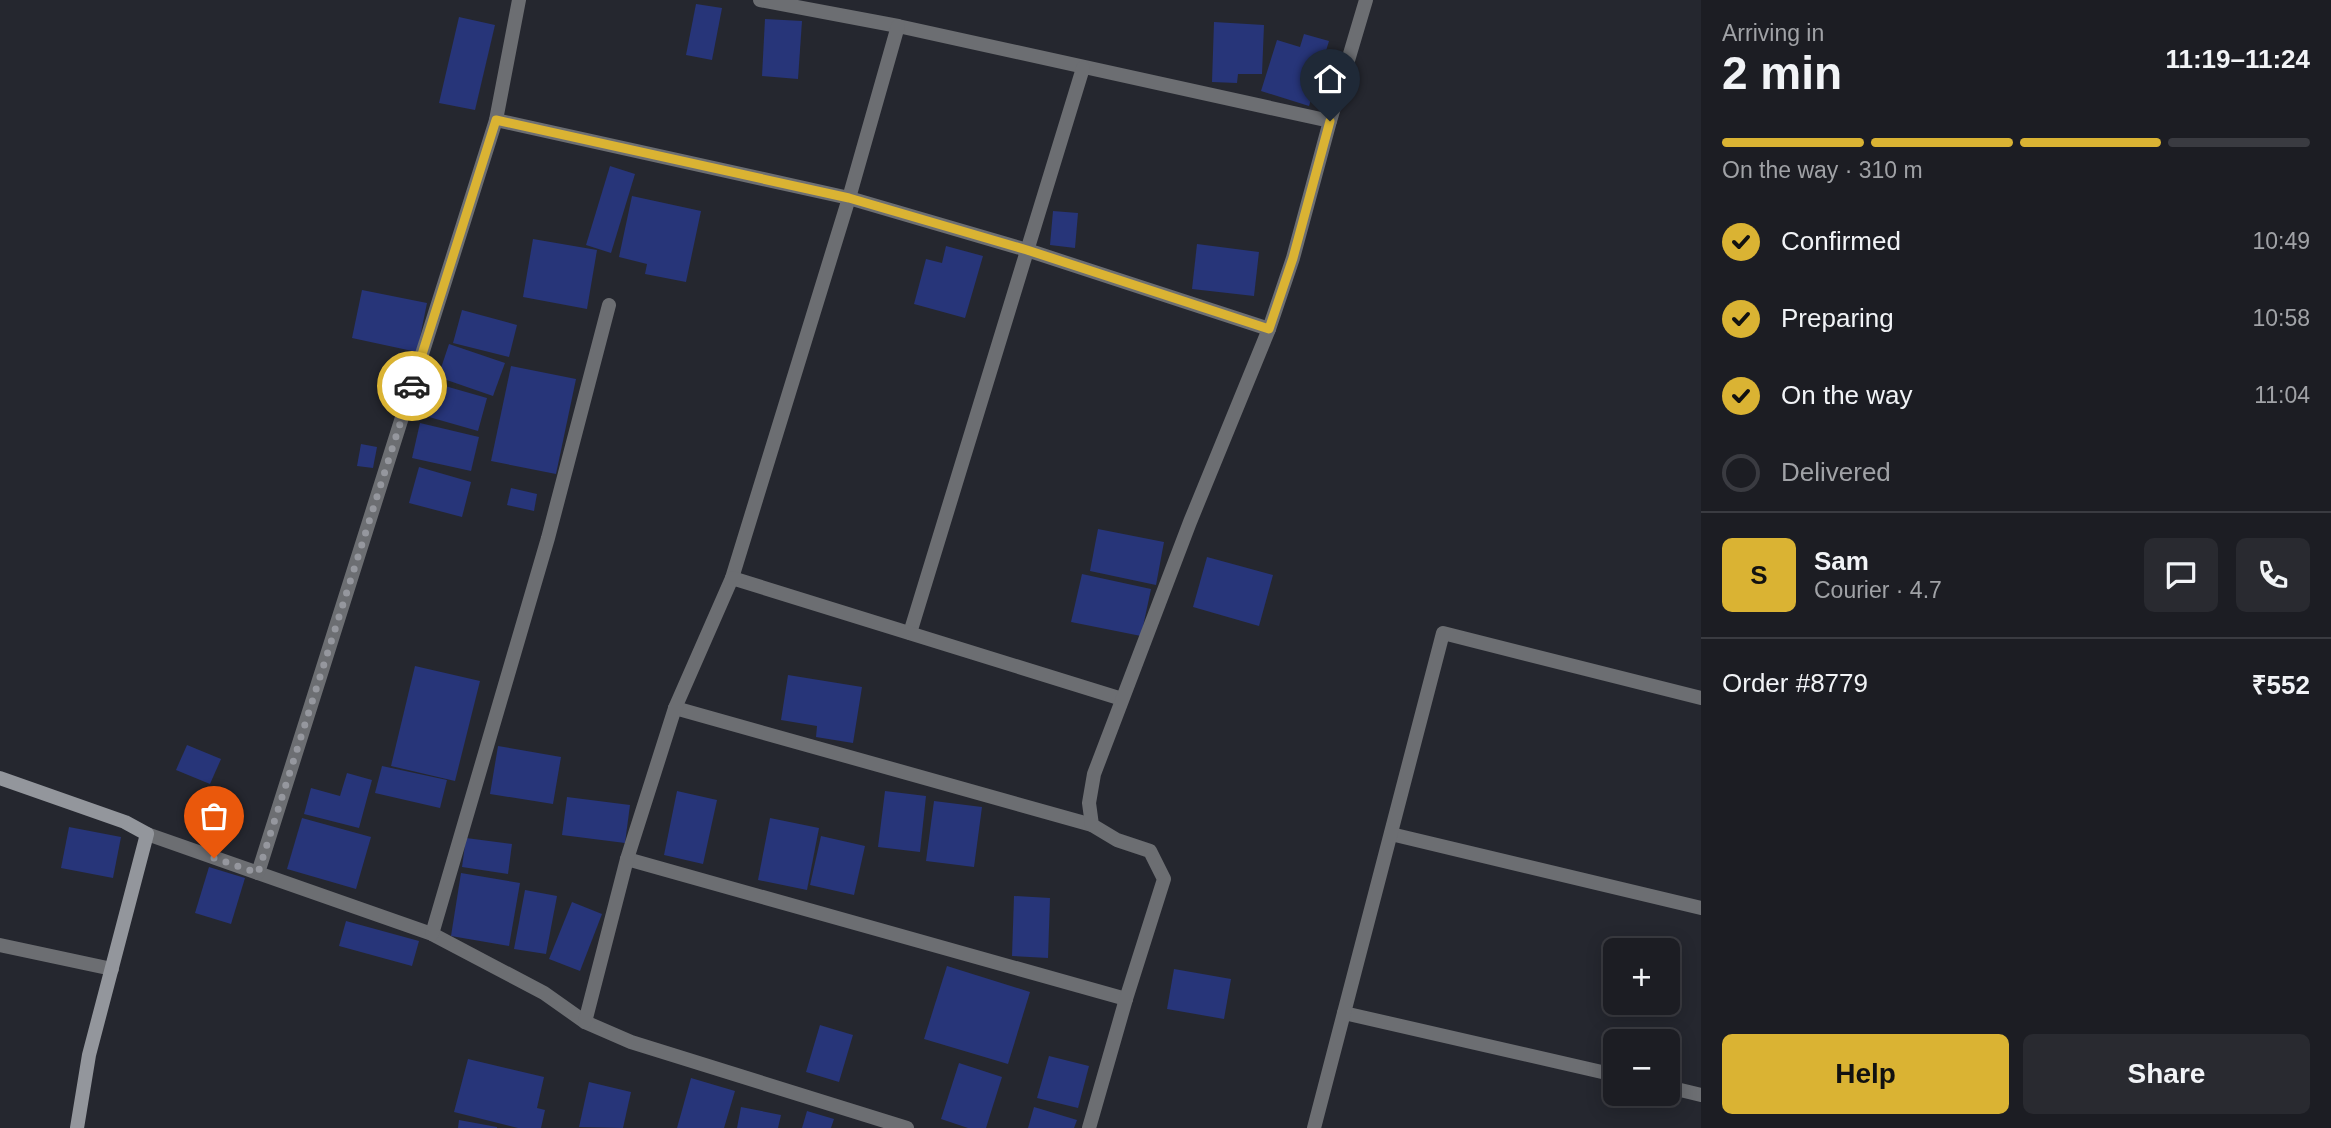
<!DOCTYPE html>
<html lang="en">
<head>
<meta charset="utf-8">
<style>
	:root { --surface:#1c1d23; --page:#292a30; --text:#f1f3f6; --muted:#a0a2a6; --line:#3a3b41; --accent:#dab333 }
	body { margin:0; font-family:Arial,sans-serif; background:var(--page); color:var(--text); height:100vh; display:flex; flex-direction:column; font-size:26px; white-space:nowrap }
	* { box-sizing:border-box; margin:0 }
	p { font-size:23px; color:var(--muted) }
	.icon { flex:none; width:38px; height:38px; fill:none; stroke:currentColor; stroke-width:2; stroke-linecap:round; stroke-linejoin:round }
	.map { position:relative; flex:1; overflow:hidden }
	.sheet { display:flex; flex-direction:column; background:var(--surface); width:630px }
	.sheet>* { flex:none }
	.controls { position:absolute; left:1603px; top:938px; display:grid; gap:14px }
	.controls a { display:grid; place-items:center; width:77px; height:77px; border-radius:10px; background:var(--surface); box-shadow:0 4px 18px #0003,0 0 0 2px var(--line); font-size:35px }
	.pin { position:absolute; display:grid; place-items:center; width:60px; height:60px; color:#fff; margin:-72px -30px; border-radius:50% 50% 50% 0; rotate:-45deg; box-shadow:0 0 7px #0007 }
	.pin .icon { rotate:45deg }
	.courier { position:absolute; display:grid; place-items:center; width:70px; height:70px; margin:-35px; border:5px solid #dab333; border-radius:50%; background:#fff; color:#222; box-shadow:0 2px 9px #0007 }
	.summary em { font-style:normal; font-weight:700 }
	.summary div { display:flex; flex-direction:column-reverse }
	.summary { display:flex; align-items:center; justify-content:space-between; height:119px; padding:0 21px }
	h1 { font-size:46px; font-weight:700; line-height:52px }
	.bar { display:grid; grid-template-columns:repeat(4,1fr); gap:10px 7px; align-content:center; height:84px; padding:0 21px }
	.bar i { height:9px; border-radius:5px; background:var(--line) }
	.bar .selected { background:var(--accent) }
	.bar p { grid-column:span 4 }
	.line { display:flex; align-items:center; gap:18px; padding:0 21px; border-top:2px solid var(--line) }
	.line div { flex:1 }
	.round { display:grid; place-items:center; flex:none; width:74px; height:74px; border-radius:10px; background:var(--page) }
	ol { padding:0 21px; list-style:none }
	li { display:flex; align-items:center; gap:21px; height:77px }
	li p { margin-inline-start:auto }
	li .icon { padding:7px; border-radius:50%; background:var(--accent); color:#111; stroke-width:4 }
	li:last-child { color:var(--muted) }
	li i { width:38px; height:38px; border:4px solid var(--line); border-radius:50% }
	.action { display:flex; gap:14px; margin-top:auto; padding:14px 21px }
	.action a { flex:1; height:80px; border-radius:10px; background:var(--accent); color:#111; font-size:28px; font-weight:700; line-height:80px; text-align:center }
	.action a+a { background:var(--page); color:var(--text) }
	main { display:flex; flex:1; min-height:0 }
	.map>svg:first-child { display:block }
	.building { fill:#273579 }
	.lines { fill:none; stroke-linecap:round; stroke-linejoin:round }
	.street { stroke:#6c6e72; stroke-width:14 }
	.secondary { stroke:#93969c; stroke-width:14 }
	.done { stroke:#95979e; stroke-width:7; stroke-dasharray:0 12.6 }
	.route { stroke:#dab333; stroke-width:9 }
</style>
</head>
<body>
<main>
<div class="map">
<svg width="1701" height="1128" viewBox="0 0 1701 1128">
	<rect width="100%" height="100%" fill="#25272f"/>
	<g class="building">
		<polygon points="696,4 722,8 712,60 686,55"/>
		<polygon points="459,17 495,25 475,110 439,103"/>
		<polygon points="765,19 802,21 798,79 762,76"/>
		<polygon points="1214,22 1264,25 1262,74 1238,74 1237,83 1212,82"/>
		<polygon points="1304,34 1329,41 1309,106 1261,91 1277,40 1300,47"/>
		<polygon points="610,166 635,174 611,253 586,245"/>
		<polygon points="632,196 701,211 686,282 645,274 647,264 619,257"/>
		<polygon points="1053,211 1078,213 1075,248 1050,245"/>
		<polygon points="533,239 597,250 587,309 523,297"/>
		<polygon points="1197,244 1259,252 1254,296 1192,289"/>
		<polygon points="946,246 983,256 965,318 914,304 926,259 942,263"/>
		<polygon points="362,290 427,303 417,352 352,338"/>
		<polygon points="462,310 517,325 509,357 453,343"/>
		<polygon points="449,344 505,363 493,396 438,377"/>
		<polygon points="511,366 576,379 556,474 491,461"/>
		<polygon points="431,382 487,398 478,431 422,415"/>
		<polygon points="420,423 479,437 471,471 412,458"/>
		<polygon points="361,444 377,447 373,468 357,466"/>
		<polygon points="419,467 471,482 462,517 409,503"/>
		<polygon points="511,488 537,494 534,511 507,505"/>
		<polygon points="1098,529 1164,542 1156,585 1090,571"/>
		<polygon points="1207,557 1273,575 1259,626 1193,607"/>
		<polygon points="1082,574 1151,589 1141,636 1071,622"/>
		<polygon points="415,666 480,681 455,781 391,766"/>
		<polygon points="788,675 862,687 853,743 816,737 817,726 781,720"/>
		<polygon points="187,745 221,759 210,784 176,770"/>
		<polygon points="498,746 561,757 553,804 490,794"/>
		<polygon points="382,766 447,780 440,808 375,793"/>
		<polygon points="347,773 372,780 359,828 304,814 311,788 340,796"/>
		<polygon points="677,791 717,800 703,864 664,855"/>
		<polygon points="885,791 926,796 920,852 878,847"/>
		<polygon points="567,797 630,805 625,843 562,835"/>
		<polygon points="934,801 982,807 974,867 926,861"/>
		<polygon points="302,818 371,837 356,889 287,869"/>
		<polygon points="770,818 819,828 807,890 758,880"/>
		<polygon points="69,827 121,837 113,878 61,868"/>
		<polygon points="821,836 865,846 854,895 810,885"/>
		<polygon points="466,838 512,844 508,874 462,867"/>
		<polygon points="209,867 245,878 231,924 195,913"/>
		<polygon points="461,873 520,883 509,946 451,936"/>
		<polygon points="525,890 557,896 546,954 514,949"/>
		<polygon points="1014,896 1050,898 1048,958 1012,956"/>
		<polygon points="572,902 602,914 580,971 549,959"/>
		<polygon points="346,921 419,941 412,966 339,946"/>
		<polygon points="947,966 1030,992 1008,1064 924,1039"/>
		<polygon points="1174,969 1231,979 1224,1019 1167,1009"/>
		<polygon points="820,1025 853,1035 839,1082 806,1072"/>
		<polygon points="1049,1056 1089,1066 1078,1108 1037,1098"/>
		<polygon points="468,1059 544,1077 537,1108 545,1110 541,1128 518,1128 454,1112"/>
		<polygon points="959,1063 1002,1077 986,1128 968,1128 941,1119"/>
		<polygon points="691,1078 735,1091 724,1128 677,1128"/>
		<polygon points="589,1082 631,1092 623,1128 579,1127"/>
		<polygon points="741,1107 781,1115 778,1128 737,1128"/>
		<polygon points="1034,1107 1077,1120 1074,1128 1028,1128"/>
		<polygon points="807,1111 834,1119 831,1128 802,1128"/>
		<polygon points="459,1120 497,1127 497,1128 458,1128"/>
	</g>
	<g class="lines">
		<g class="street">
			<polyline points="760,0 898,26 1330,121"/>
			<polyline points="496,120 849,198 1027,250 1269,329"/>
			<polyline points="732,578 849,198 898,26"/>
			<polyline points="910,633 1083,68"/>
			<polyline points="675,708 1092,825"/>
			<polyline points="147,834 432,934 544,993 585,1022 631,1042 907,1128"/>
			<polyline points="1391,834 1701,908"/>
			<polyline points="627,859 1126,999"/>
			<polyline points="258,873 496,120 519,0"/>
			<polyline points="432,934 548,538 609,305"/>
			<polyline points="0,945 112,969"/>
			<polyline points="1344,1013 1615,1075"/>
			<polyline points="585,1022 627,859 675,708 732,578 1122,699"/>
			<polyline points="1668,1087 1701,1095"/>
			<polyline points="1089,1128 1126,999 1164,879 1150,851 1117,840 1092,825 1089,803 1094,774 1190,522 1269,329 1293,258 1330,121 1366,0"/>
			<polyline points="1314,1128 1443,633 1701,698"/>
		</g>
		<polyline class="secondary" points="0,778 125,822 147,834 89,1055 77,1128"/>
	</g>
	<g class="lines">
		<polyline class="done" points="214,858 258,873 412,386"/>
		<polyline class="route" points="412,386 496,120 849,198 1027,250 1269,329 1293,258 1330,121"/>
	</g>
</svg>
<div class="controls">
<a>+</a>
<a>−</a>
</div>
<div class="pin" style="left:214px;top:858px;background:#ea580c"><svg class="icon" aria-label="bag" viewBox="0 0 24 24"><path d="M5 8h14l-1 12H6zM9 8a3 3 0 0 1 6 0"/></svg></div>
<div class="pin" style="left:1330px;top:121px;background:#1f2937"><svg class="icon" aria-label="home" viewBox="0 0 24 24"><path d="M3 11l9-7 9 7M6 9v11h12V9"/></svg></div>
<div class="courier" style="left:412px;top:386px"><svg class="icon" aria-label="car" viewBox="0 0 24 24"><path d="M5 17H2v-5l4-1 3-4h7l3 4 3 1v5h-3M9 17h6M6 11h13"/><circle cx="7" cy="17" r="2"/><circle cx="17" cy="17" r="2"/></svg></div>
</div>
<section class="sheet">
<div class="summary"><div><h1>2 min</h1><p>Arriving in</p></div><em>11:19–11:24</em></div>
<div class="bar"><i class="selected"></i><i class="selected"></i><i class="selected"></i><i></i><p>On the way · 310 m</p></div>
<ol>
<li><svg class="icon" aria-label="check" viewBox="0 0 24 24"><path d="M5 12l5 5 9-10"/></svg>Confirmed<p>10:49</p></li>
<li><svg class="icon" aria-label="check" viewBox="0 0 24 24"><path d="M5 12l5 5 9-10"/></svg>Preparing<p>10:58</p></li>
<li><svg class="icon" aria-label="check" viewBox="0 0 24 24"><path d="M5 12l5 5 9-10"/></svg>On the way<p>11:04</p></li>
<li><i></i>Delivered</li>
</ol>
<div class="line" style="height:126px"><b class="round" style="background:var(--accent);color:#111">S</b><div><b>Sam</b><p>Courier · 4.7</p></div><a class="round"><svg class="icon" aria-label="chat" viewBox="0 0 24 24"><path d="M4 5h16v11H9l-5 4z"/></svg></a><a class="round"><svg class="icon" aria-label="phone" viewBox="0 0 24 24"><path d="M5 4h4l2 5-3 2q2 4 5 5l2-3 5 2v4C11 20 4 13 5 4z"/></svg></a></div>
<div class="line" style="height:91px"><div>Order #8779</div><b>₹552</b></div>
<div class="action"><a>Help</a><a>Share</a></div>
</section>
</main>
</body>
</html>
